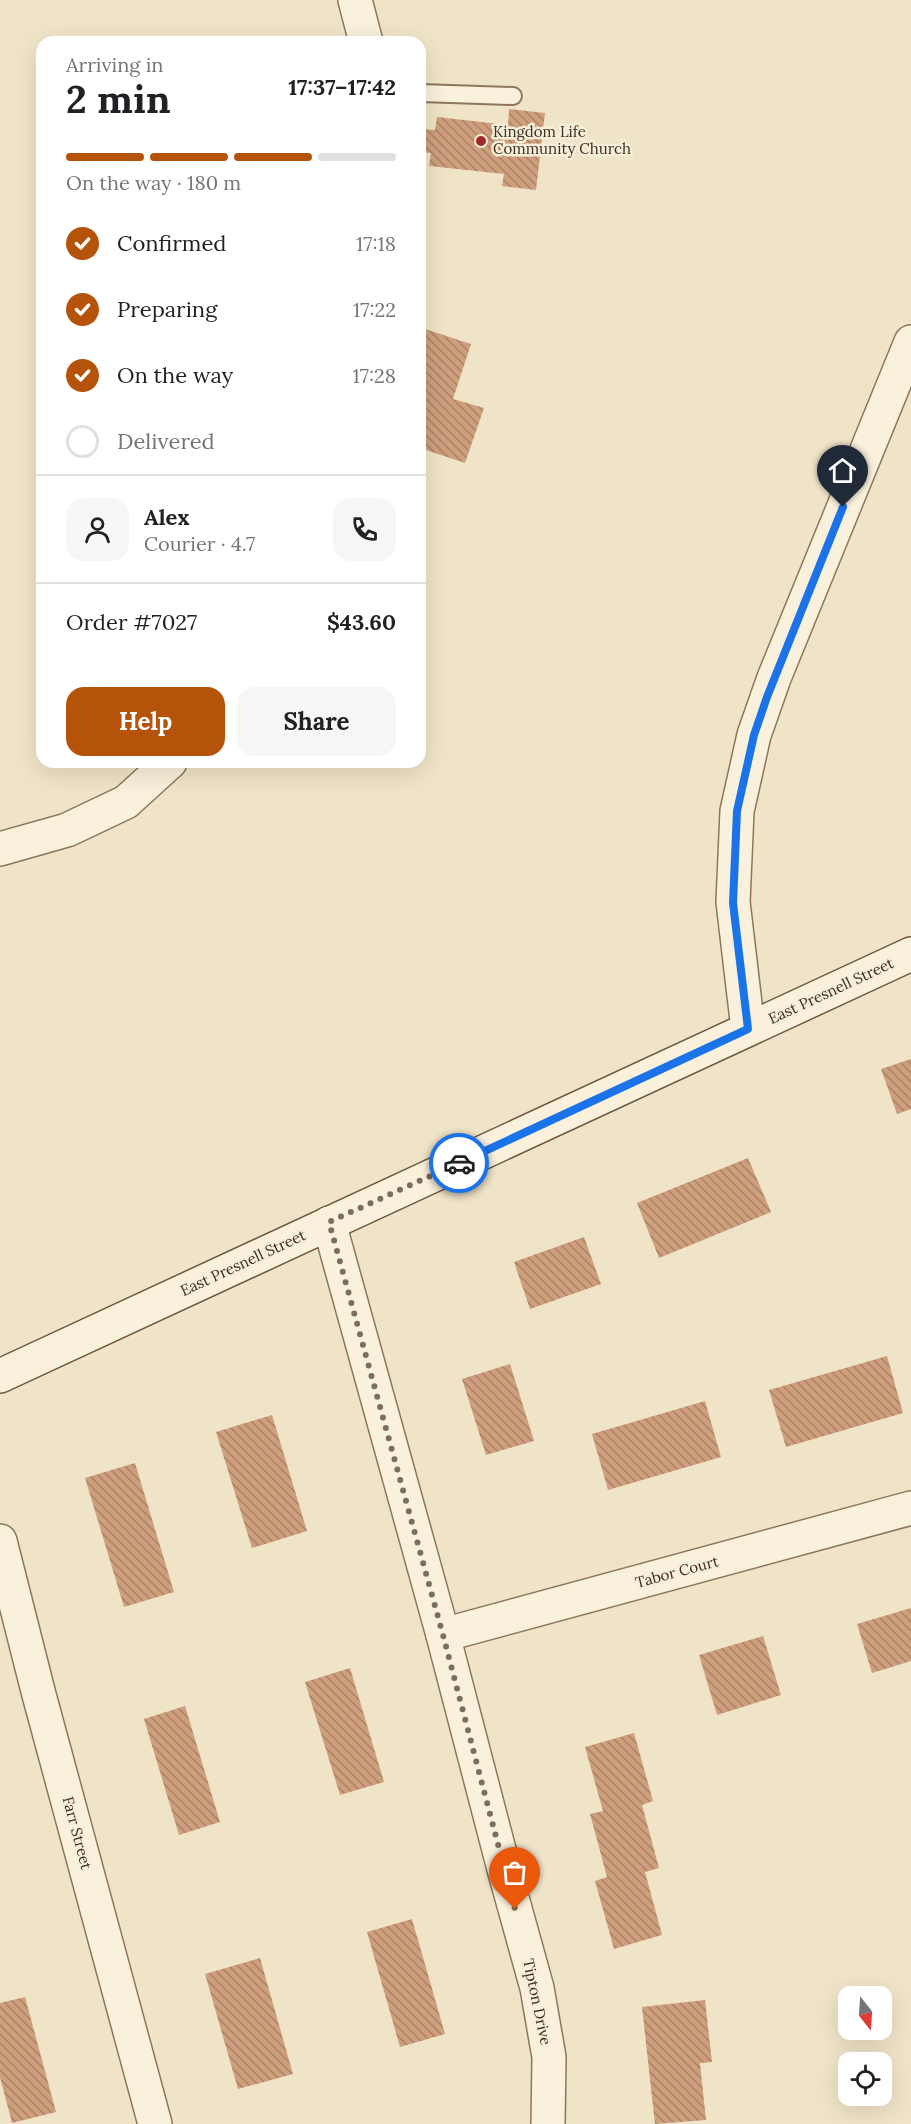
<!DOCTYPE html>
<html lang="en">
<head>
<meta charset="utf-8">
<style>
	:root { --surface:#fff; --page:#f6f6f6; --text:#202124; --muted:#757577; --line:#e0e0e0; --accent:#b45309 }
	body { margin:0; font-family:Lora,serif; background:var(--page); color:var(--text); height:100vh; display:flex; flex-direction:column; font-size:22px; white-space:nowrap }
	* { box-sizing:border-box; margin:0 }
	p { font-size:20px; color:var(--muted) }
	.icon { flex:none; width:33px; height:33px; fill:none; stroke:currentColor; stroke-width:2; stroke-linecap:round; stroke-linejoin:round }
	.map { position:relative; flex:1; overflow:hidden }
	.drawer { position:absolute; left:36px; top:36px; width:390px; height:732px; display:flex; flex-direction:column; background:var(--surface); border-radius:18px; box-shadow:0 6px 24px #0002 }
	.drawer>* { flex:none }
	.needle { width:39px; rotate:163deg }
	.controls { position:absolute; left:838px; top:1986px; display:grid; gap:12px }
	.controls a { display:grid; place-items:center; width:54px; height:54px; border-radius:12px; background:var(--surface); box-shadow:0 6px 24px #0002; font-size:30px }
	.pin { position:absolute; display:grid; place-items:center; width:51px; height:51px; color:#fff; margin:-62px -26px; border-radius:50% 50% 50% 0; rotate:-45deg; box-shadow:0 0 6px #0007 }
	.pin .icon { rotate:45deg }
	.courier { position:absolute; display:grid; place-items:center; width:60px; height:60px; margin:-30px; border:4px solid #1a73e8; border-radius:50%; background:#fff; color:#222; box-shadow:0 2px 8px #0007 }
	.head em { font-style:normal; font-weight:700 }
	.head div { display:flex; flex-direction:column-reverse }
	.head { display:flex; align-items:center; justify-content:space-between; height:102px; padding:0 30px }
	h1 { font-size:39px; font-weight:700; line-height:45px }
	.bar { display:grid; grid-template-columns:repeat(4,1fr); gap:9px 6px; align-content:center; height:72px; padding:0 30px }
	.bar i { height:8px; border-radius:4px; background:var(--line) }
	.bar .active { background:var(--accent) }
	.bar p { grid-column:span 4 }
	.line { display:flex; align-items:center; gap:15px; padding:0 30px; border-top:2px solid var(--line) }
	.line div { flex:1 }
	.round { display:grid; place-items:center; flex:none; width:63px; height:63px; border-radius:18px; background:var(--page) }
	ol { padding:0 30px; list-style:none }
	li { display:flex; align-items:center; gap:18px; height:66px }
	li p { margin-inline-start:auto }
	li .icon { padding:6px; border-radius:50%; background:var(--accent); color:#fff; stroke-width:4 }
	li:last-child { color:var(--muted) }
	li i { width:33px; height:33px; border:3px solid var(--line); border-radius:50% }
	.button { display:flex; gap:12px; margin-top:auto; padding:12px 30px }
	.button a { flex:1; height:69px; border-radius:18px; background:var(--accent); color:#fff; font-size:24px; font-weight:700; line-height:69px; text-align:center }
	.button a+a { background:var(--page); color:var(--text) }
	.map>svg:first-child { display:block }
	.building { fill:url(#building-back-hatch) }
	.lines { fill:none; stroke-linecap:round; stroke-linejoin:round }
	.lane-casing { stroke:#8d765c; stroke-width:20 }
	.street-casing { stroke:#8d765c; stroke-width:36 }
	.secondary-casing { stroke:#6f573f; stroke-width:36 }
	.lane { stroke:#faf1dc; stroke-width:16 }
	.street { stroke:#faf1dc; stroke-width:33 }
	.secondary { stroke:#faf1dc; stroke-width:33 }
	.done { stroke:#7c6e5b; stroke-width:6; stroke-dasharray:0 10.8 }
	.route { stroke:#1a73e8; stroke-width:8 }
	.poi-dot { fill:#9e2a2b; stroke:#f7eed8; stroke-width:2 }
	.labels { text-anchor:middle; stroke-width:5; stroke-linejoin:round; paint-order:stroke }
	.poi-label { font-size:15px; fill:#3d2e20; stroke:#f7eed8; text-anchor:start }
	.street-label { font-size:15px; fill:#3d2e20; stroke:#f7eed8 }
</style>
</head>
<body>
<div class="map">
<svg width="911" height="2124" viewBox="0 0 911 2124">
	<defs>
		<pattern id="building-back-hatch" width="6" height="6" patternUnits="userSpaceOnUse" patternTransform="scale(1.5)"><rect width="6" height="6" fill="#cf9f7d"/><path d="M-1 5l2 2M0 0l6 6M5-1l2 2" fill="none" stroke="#a98266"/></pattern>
	</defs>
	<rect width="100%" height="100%" fill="#f0e4c8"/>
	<g class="building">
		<polygon points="509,109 545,113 536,190 502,186 504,174 429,166 431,153 420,152 420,129 435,130 437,117 508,125"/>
		<polygon points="422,328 471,344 453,399 484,408 465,463 420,448 420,333"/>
		<polygon points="911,1059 911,1109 897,1114 881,1069"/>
		<polygon points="748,1158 771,1212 659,1258 637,1203"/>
		<polygon points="584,1237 601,1284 530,1309 514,1262"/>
		<polygon points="887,1356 903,1413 786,1447 769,1390"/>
		<polygon points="510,1364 534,1441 486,1455 462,1379"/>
		<polygon points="705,1401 721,1457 608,1490 592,1434"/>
		<polygon points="272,1415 307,1531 252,1548 216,1432"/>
		<polygon points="135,1463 174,1592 124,1607 85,1478"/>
		<polygon points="911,1608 911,1661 872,1673 857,1624"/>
		<polygon points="763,1636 781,1695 717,1715 699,1655"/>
		<polygon points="350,1668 384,1782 340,1795 305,1682"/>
		<polygon points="185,1706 220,1822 179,1835 144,1719"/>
		<polygon points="634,1733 653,1801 642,1805 659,1868 645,1872 662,1935 614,1949 595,1881 607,1877 590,1814 603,1811 585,1747"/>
		<polygon points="412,1919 445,2034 400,2047 367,1932"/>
		<polygon points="260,1958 293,2074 238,2089 205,1974"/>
		<polygon points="25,1997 56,2112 12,2123 0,2077 0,2003"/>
		<polygon points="705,2000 712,2062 700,2063 706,2120 655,2124 642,2007"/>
	</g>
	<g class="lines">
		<defs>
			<polyline id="lane" points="420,93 513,96"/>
			<g id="street">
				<polyline points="355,0 366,42"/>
				<polyline points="0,849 67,830 126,802 170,762"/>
				<polyline points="748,1029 733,902 737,811 754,735 774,678 911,342"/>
				<polyline points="329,1223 443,1635 504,1869 537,1988 549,2057 548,2124"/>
				<polyline points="0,1541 38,1691 155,2124"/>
				<polyline points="443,1635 911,1508"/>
			</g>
			<polyline id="secondary" points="0,1376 911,954"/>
		</defs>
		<use href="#lane" class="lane-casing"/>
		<use href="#street" class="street-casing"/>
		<use href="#secondary" class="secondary-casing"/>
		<use href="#lane" class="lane"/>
		<use href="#street" class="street"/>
		<use href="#secondary" class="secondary"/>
	</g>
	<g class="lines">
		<polyline class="done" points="459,1163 329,1222 443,1635 515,1909"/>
		<polyline class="route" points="459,1163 748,1029 733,903 737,811 754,735 767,697 843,507"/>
	</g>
	<circle class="poi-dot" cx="481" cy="141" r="6"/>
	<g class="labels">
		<g class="poi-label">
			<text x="493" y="137">Kingdom Life<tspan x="493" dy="17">Community Church</tspan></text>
		</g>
		<g class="street-label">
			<text transform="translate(831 991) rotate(-25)" y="5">East Presnell Street</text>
			<text transform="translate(243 1263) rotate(-25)" y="5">East Presnell Street</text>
			<text transform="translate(677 1572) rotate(-15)" y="5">Tabor Court</text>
			<text transform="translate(77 1833) rotate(75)" y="5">Farr Street</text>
			<text transform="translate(537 2002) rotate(78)" y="5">Tipton Drive</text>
		</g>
	</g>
</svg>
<div class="controls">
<a><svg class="needle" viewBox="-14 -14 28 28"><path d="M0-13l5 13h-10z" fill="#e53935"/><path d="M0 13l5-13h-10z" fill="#757577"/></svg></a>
<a><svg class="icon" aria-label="locate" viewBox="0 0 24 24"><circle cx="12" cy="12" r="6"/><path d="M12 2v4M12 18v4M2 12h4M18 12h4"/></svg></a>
</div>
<div class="pin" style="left:515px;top:1909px;background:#ea580c"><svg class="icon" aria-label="bag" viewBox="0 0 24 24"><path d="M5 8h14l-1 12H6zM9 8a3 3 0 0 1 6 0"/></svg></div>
<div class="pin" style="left:843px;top:507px;background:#1f2937"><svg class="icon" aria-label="home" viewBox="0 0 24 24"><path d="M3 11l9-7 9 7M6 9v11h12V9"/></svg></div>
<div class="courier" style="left:459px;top:1163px"><svg class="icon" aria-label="car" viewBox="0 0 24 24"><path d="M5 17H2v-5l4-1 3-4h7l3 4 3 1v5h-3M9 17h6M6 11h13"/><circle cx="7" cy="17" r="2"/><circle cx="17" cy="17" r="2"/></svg></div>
<section class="drawer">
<div class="head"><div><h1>2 min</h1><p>Arriving in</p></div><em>17:37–17:42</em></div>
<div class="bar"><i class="active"></i><i class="active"></i><i class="active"></i><i></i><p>On the way · 180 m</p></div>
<ol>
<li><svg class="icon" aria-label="check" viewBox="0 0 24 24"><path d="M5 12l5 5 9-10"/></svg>Confirmed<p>17:18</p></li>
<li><svg class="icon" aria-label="check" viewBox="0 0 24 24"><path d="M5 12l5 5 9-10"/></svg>Preparing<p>17:22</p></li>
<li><svg class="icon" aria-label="check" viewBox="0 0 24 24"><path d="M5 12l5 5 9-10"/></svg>On the way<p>17:28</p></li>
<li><i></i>Delivered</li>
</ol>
<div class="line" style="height:108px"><a class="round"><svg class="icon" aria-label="person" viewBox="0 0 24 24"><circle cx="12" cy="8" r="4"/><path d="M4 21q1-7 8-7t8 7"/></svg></a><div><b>Alex</b><p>Courier · 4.7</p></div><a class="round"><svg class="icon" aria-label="phone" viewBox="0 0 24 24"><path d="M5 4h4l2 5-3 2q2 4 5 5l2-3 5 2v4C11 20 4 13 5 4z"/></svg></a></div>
<div class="line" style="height:78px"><div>Order #7027</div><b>$43.60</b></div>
<div class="button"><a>Help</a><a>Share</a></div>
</section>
</div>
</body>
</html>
